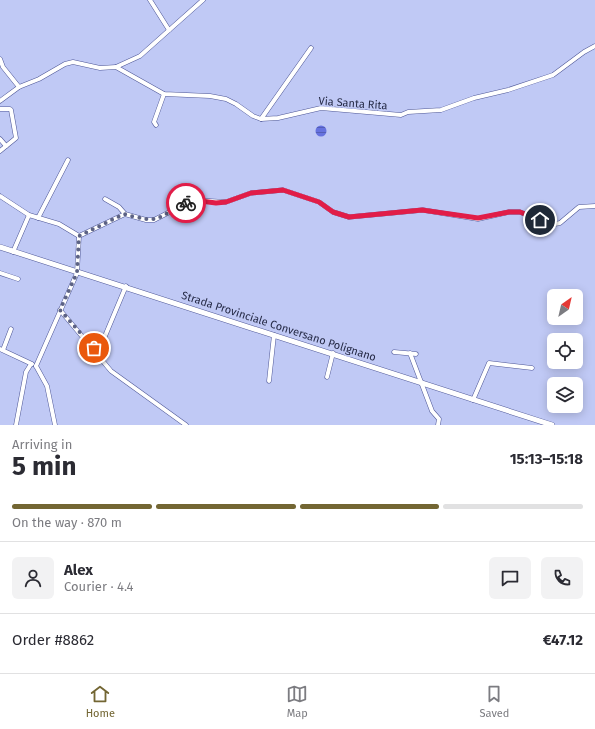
<!DOCTYPE html>
<html lang="en">
<head>
<meta charset="utf-8">
<style>
	:root { --surface:#fff; --page:#f2f2f3; --text:#2b2b33; --muted:#7c7c81; --line:#e1e1e2; --accent:#736633 }
	body { margin:0; font-family:"Fira Sans",sans-serif; background:var(--page); color:var(--text); height:100vh; display:flex; flex-direction:column; font-size:15px; white-space:nowrap }
	* { box-sizing:border-box; margin:0 }
	p { font-size:13px; color:var(--muted) }
	.icon { flex:none; width:22px; height:22px; fill:none; stroke:currentColor; stroke-width:2; stroke-linecap:round; stroke-linejoin:round }
	.map { position:relative; height:425px; overflow:hidden }
	.drawer { display:flex; flex-direction:column; background:var(--surface); flex:1 }
	.drawer>* { flex:none }
	.needle { width:26px; rotate:34deg }
	.buttons { position:absolute; left:547px; top:289px; display:grid; gap:8px }
	.buttons a { display:grid; place-items:center; width:36px; height:36px; border-radius:6px; background:var(--surface); box-shadow:0 2px 10px #0003; font-size:20px }
	.pin { position:absolute; display:grid; place-items:center; width:34px; height:34px; color:#fff; margin:-17px; border:2px solid #fff; border-radius:50%; box-shadow:0 1px 4px #0007 }
	.courier { position:absolute; display:grid; place-items:center; width:40px; height:40px; margin:-20px; border:3px solid #e11d48; border-radius:50%; background:#fff; color:#222; box-shadow:0 1px 5px #0007 }
	.head em { font-style:normal; font-weight:700 }
	.head div { display:flex; flex-direction:column-reverse }
	.head { display:flex; align-items:center; justify-content:space-between; height:68px; padding:0 12px }
	h1 { font-size:26px; font-weight:700; line-height:30px }
	.bar { display:grid; grid-template-columns:repeat(4,1fr); gap:6px 4px; align-content:center; height:48px; padding:0 12px }
	.bar i { height:5px; border-radius:3px; background:var(--line) }
	.bar .current { background:var(--accent) }
	.bar p { grid-column:span 4 }
	.line { display:flex; align-items:center; gap:10px; padding:0 12px; border-top:1px solid var(--line) }
	.line div { flex:1 }
	.round { display:grid; place-items:center; flex:none; width:42px; height:42px; border-radius:6px; background:var(--page) }
	.dock { display:flex; justify-content:space-around; align-items:center; height:56px; border-top:1px solid var(--line); background:var(--surface); font-size:11px; color:var(--muted) }
	.dock a { display:grid; justify-items:center; gap:2px }
	.dock .current { color:var(--accent) }
	.map>svg:first-child { display:block }
	.water { fill:url(#water-rules) }
	.lines { fill:none; stroke-linecap:round; stroke-linejoin:round }
	.minor-casing { stroke:#4e5797; stroke-width:5 }
	.major-casing { stroke:#4e5797; stroke-width:6 }
	.minor { stroke:#fff; stroke-width:4 }
	.major { stroke:#fff; stroke-width:5 }
	.done { stroke:#5c6284; stroke-width:4; stroke-dasharray:0 7.2 }
	.route { stroke:#e11d48; stroke-width:5 }
	.labels { text-anchor:middle; stroke-width:3.5; stroke-linejoin:round; paint-order:stroke }
	.street-label { font-size:11px; fill:#262b47; stroke:#c0c9f5 }
</style>
</head>
<body>
<div class="map">
<svg width="595" height="425" viewBox="0 0 595 425">
	<defs>
		<pattern id="water-rules" width="6" height="5" patternUnits="userSpaceOnUse"><rect width="6" height="5" fill="#6672df"/><path d="M0 2.5h6" fill="none" stroke="#545eb7"/></pattern>
	</defs>
	<rect width="100%" height="100%" fill="#c0c9f5"/>
	<circle class="water" cx="321" cy="131" r="5.5"/>
	<g class="lines">
		<defs>
			<g id="minor">
				<polyline points="150,0 169,30"/>
				<polyline points="0,59 3,67 19,87"/>
				<polyline points="116,67 140,56 203,0"/>
				<polyline points="0,101 19,87 39,79 65,64 73,62 100,68 116,67 164,94 210,96 226,99 236,104 253,116 261,119 278,118 321,108 401,115 408,112 441,110 474,98 508,90 553,75 584,52 595,46"/>
				<polyline points="0,109 10,109 11,110 16,138 0,151"/>
				<polyline points="261,119 311,48"/>
				<polyline points="156,125 154,122 164,94"/>
				<polyline points="0,139 6,146"/>
				<polyline points="0,196 29,215 59,224 79,236"/>
				<polyline points="105,199 119,207 125,214"/>
				<polyline points="38,218 68,160"/>
				<polyline points="13,252 29,215"/>
				<polyline points="0,273 18,279"/>
				<polyline points="60,310 111,371 186,425"/>
				<polyline points="0,349 32,364"/>
				<polyline points="3,350 11,329"/>
				<polyline points="97,352 100,348 126,286"/>
				<polyline points="394,352 416,354"/>
				<polyline points="410,353 432,411 439,419 438,425"/>
				<polyline points="36,366 77,273 79,236 125,214 146,220 154,220 193,200 226,202 251,193 283,190 319,202 333,212 349,217 423,210 478,219 509,212 520,212 550,225 560,223 579,207 595,206"/>
				<polyline points="36,366 47,386 55,425"/>
				<polyline points="327,377 333,353"/>
				<polyline points="269,381 274,335"/>
				<polyline points="473,400 489,363 532,368"/>
				<polyline points="16,425 26,372 31,364"/>
			</g>
			<polyline id="major" points="0,247 552,425"/>
		</defs>
		<use href="#minor" class="minor-casing"/>
		<use href="#major" class="major-casing"/>
		<use href="#minor" class="minor"/>
		<use href="#major" class="major"/>
	</g>
	<g class="lines">
		<path class="done" d="M94 348 60 310 77 273 79 236 124 214C160 224 155 219 186 203"/>
		<polyline class="route" points="186,203 193,200 216,203 226,202 251,193 283,190 319,202 333,212 349,217 422,210 478,218 509,212 520,212 540,220"/>
	</g>
	<g class="labels">
		<g class="street-label">
			<text transform="translate(353 103) rotate(4)" y="4">Via Santa Rita</text>
			<text transform="translate(279 326) rotate(18)" y="4">Strada Provinciale Conversano Polignano</text>
		</g>
	</g>
</svg>
<div class="buttons">
<a><svg class="needle" viewBox="-14 -14 28 28"><path d="M0-13l5 13h-10z" fill="#e53935"/><path d="M0 13l5-13h-10z" fill="#7c7c81"/></svg></a>
<a><svg class="icon" aria-label="locate" viewBox="0 0 24 24"><circle cx="12" cy="12" r="6"/><path d="M12 2v4M12 18v4M2 12h4M18 12h4"/></svg></a>
<a><svg class="icon" aria-label="layers" viewBox="0 0 24 24"><path d="M12 4l9 5-9 5-9-5zM3 14l9 5 9-5"/></svg></a>
</div>
<div class="pin" style="left:94px;top:348px;background:#ea580c"><svg class="icon" aria-label="bag" viewBox="0 0 24 24"><path d="M5 8h14l-1 12H6zM9 8a3 3 0 0 1 6 0"/></svg></div>
<div class="pin" style="left:540px;top:220px;background:#1f2937"><svg class="icon" aria-label="home" viewBox="0 0 24 24"><path d="M3 11l9-7 9 7M6 9v11h12V9"/></svg></div>
<div class="courier" style="left:186px;top:203px"><svg class="icon" aria-label="bike" viewBox="0 0 24 24"><circle cx="6" cy="16" r="4"/><circle cx="18" cy="16" r="4"/><path d="M6 16l4-8h5l3 8M10 8l3 8H6M13 5h3"/></svg></div>
</div>
<section class="drawer">
<div class="head"><div><h1>5 min</h1><p>Arriving in</p></div><em>15:13–15:18</em></div>
<div class="bar"><i class="current"></i><i class="current"></i><i class="current"></i><i></i><p>On the way · 870 m</p></div>
<div class="line" style="height:72px"><a class="round"><svg class="icon" aria-label="person" viewBox="0 0 24 24"><circle cx="12" cy="8" r="4"/><path d="M4 21q1-7 8-7t8 7"/></svg></a><div><b>Alex</b><p>Courier · 4.4</p></div><a class="round"><svg class="icon" aria-label="chat" viewBox="0 0 24 24"><path d="M4 5h16v11H9l-5 4z"/></svg></a><a class="round"><svg class="icon" aria-label="phone" viewBox="0 0 24 24"><path d="M5 4h4l2 5-3 2q2 4 5 5l2-3 5 2v4C11 20 4 13 5 4z"/></svg></a></div>
<div class="line" style="height:52px"><div>Order #8862</div><b>€47.12</b></div>
</section>
<nav class="dock">
<a class="current"><svg class="icon" aria-label="home" viewBox="0 0 24 24"><path d="M3 11l9-7 9 7M6 9v11h12V9"/></svg>Home</a>
<a><svg class="icon" aria-label="map" viewBox="0 0 24 24"><path d="M3 6l6-2 6 2 6-2v14l-6 2-6-2-6 2zM9 4v14M15 6v14"/></svg>Map</a>
<a><svg class="icon" aria-label="saved" viewBox="0 0 24 24"><path d="M7 4h10v16l-5-4-5 4z"/></svg>Saved</a>
</nav>
</body>
</html>
